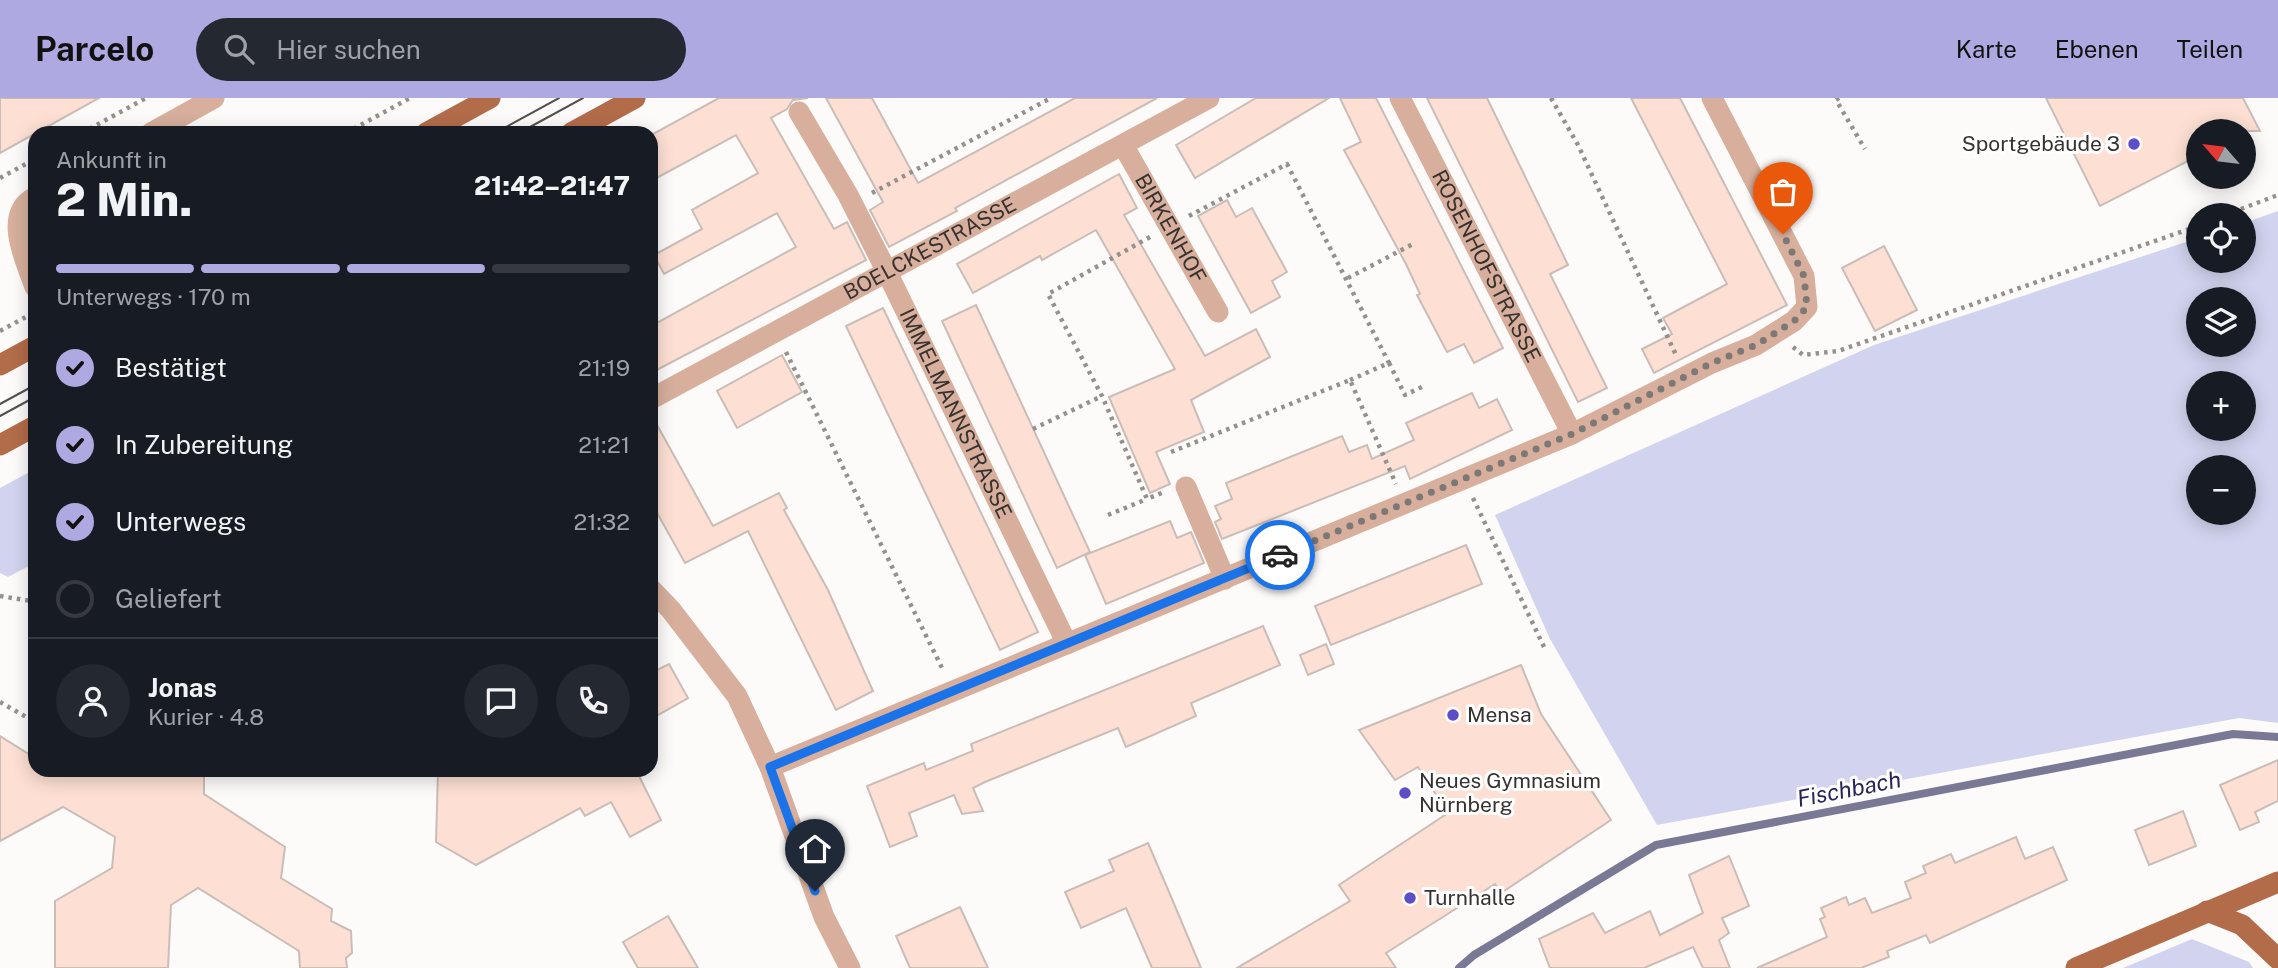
<!DOCTYPE html>
<html lang="de">
<head>
<meta charset="utf-8">
<style>
	:root { --surface:#171b24; --page:#242831; --text:#f1f3f6; --muted:#9ea1a6; --line:#363941; --accent:#aea9e0 }
	body { margin:0; font-family:"Public Sans",sans-serif; background:var(--page); color:var(--text); height:100vh; display:flex; flex-direction:column; font-size:26px; white-space:nowrap }
	* { box-sizing:border-box; margin:0 }
	p { font-size:23px; color:var(--muted) }
	.icon { flex:none; width:38px; height:38px; fill:none; stroke:currentColor; stroke-width:2; stroke-linecap:round; stroke-linejoin:round }
	.map { position:relative; flex:1; overflow:hidden }
	.side { position:absolute; left:28px; top:28px; width:630px; height:651px; display:flex; flex-direction:column; background:var(--surface); border-radius:21px; box-shadow:0 4px 18px #0003 }
	.side>* { flex:none }
	.needle { width:46px; rotate:298deg }
	.buttons { position:absolute; left:2186px; top:21px; display:grid; gap:14px }
	.buttons a { display:grid; place-items:center; width:70px; height:70px; border-radius:50%; background:var(--surface); box-shadow:0 4px 18px #0003; font-size:35px }
	.pin { position:absolute; display:grid; place-items:center; width:60px; height:60px; color:#fff; margin:-72px -30px; border-radius:50% 50% 50% 0; rotate:-45deg; box-shadow:0 0 7px #0007 }
	.pin .icon { rotate:45deg }
	.courier { position:absolute; display:grid; place-items:center; width:70px; height:70px; margin:-35px; border:5px solid #1a73e8; border-radius:50%; background:#fff; color:#222; box-shadow:0 2px 9px #0007 }
	.overview em { font-style:normal; font-weight:800 }
	.overview div { display:flex; flex-direction:column-reverse }
	.overview { display:flex; align-items:center; justify-content:space-between; height:119px; padding:0 28px }
	h1 { font-size:46px; font-weight:800; line-height:52px }
	.bar { display:grid; grid-template-columns:repeat(4,1fr); gap:10px 7px; align-content:center; height:84px; padding:0 28px }
	.bar i { height:9px; border-radius:5px; background:var(--line) }
	.bar .selected { background:var(--accent) }
	.bar p { grid-column:span 4 }
	.line { display:flex; align-items:center; gap:18px; padding:0 28px; border-top:2px solid var(--line) }
	.line div { flex:1 }
	.round { display:grid; place-items:center; flex:none; width:74px; height:74px; border-radius:37px; background:var(--page) }
	ol { padding:0 28px; list-style:none }
	li { display:flex; align-items:center; gap:21px; height:77px }
	li p { margin-inline-start:auto }
	li .icon { padding:7px; border-radius:50%; background:var(--accent); color:#111; stroke-width:4 }
	li:last-child { color:var(--muted) }
	li i { width:38px; height:38px; border:4px solid var(--line); border-radius:50% }
	header { display:flex; align-items:center; gap:42px; box-sizing:border-box; height:98px; padding:0 35px; background:var(--accent); color:#111 }
	header strong { font-size:33px }
	nav { display:flex; gap:38px; margin-inline-start:auto; font-size:24px }
	.search { width:490px; height:63px; background:var(--page); display:flex; align-items:center; gap:18px; box-sizing:border-box; padding:0 24px; border-radius:38px; color:var(--muted); font-size:26px }
	.map>svg:first-child { display:block }
	.green { fill:#d2d4ef; fill-rule:evenodd }
	.lines { fill:none; stroke-linecap:round; stroke-linejoin:round }
	.stream { stroke:#797996; stroke-width:8 }
	.building { fill:#fde0d3; stroke:#cabdb7; stroke-width:2 }
	.path { stroke:#94908e; stroke-width:4.5; stroke-dasharray:3.5 5; stroke-linecap:butt }
	.minor { stroke:#d7af9c; stroke-width:21 }
	.major { stroke:#b36c4a; stroke-width:21 }
	.tram { stroke:#56514f; stroke-width:2 }
	.done { stroke:#7c7876; stroke-width:7; stroke-dasharray:0 12.6 }
	.route { stroke:#1a73e8; stroke-width:9 }
	.poi-dot { fill:#5b4ec6; stroke:#fff; stroke-width:2.5 }
	.labels { text-anchor:middle; stroke-width:6; stroke-linejoin:round; paint-order:stroke }
	.poi-label { font-size:21px; fill:#373230; stroke:#fff; text-anchor:start }
	.street-label { font-size:21px; fill:#373230; stroke:#fff }
	.water-label { font-size:23px; font-style:italic; fill:#282458; stroke:#fff }
</style>
</head>
<body>
<header>
<strong>Parcelo</strong>
<div class="search"><svg class="icon" aria-label="search" viewBox="0 0 24 24"><circle cx="10" cy="10" r="6"/><path d="M15 15l6 6"/></svg>Hier suchen</div>
<nav><a>Karte</a><a>Ebenen</a><a>Teilen</a></nav>
</header>
<div class="map">
<svg width="2278" height="870" viewBox="0 0 2278 870">
	<rect width="100%" height="100%" fill="#fdfbf9"/>
	<g class="green">
		<path d="M2278 113V625L2239 620 1657 727 1550 541 1495 417 1874 247 2198 140V163H2244V125ZM2244 201V247H2198V201ZM2198 285H2244V331H2198ZM2198 369H2244V415H2198Z"/>
		<polygon points="35,371 35,465 8,479 0,475 0,390"/>
		<polygon points="2192,841 2249,864 2253,870 2123,870"/>
	</g>
	<g class="lines">
		<polyline class="stream" points="1459,870 1474,857 1656,747 2233,636 2278,639"/>
	</g>
	<g class="building">
		<polygon points="0,0 99,0 0,55"/>
		<polygon points="719,0 808,0 793,2 787,11 771,20 834,131 847,124 866,162 651,275 651,228 796,149 777,115 664,176 654,157 702,131 692,112 758,75 736,37 651,83 651,37"/>
		<polygon points="826,0 872,0 918,85 1075,0 1157,0 955,110 957,113 889,149 870,112 883,104"/>
		<polygon points="1256,0 1329,0 1195,80 1176,47"/>
		<polygon points="1340,0 1376,0 1503,250 1474,265 1464,246 1447,254 1417,197 1420,196 1406,166 1344,52 1361,44"/>
		<polygon points="1427,0 1487,0 1568,167 1550,176 1607,290 1578,304"/>
		<polygon points="1631,0 1680,0 1787,207 1654,275 1642,251 1672,236 1663,220 1727,186"/>
		<polygon points="2046,0 2243,0 2260,33 2198,33 2198,58 2100,108"/>
		<polygon points="1119,76 1137,110 1124,117 1205,258 1256,231 1270,259 1191,302 1204,334 1156,354 1170,386 1150,395 1109,299 1175,271 1096,132 1042,162 1040,158 973,195 957,166"/>
		<polygon points="1227,102 1236,119 1252,110 1287,174 1272,183 1280,199 1251,215 1198,118"/>
		<polygon points="1884,148 1917,212 1875,233 1842,170"/>
		<polygon points="976,207 1090,454 1057,470 942,223"/>
		<polygon points="883,210 1038,534 1000,552 846,228"/>
		<polygon points="782,257 802,294 737,330 717,293"/>
		<polygon points="1472,295 1479,310 1497,301 1512,332 1410,381 1405,368 1222,441 1215,424 1221,421 1215,408 1232,401 1226,385 1342,338 1349,354 1367,347 1372,361 1414,342 1406,325"/>
		<polygon points="651,316 713,428 779,395 787,410 784,412 828,492 873,593 836,612 748,433 685,465 651,404"/>
		<polygon points="1170,423 1177,440 1191,434 1204,465 1106,506 1085,457"/>
		<polygon points="1466,447 1482,486 1331,547 1315,508"/>
		<polygon points="1263,528 1280,567 1191,605 1196,618 1126,649 1118,630 985,684 973,690 983,713 962,716 954,697 909,715 917,738 890,749 867,688 924,665 926,672 973,653 971,646"/>
		<polygon points="1326,546 1334,566 1308,577 1300,557"/>
		<polygon points="669,566 688,600 651,621 651,575"/>
		<polygon points="1521,567 1541,616 1611,722 1501,795 1495,786 1386,855 1396,870 1237,870 1350,803 1339,787 1448,715 1418,669 1395,682 1359,632"/>
		<polygon points="0,638 35,660 35,672 204,672 204,696 285,749 281,780 332,811 331,823 351,833 352,855 346,860 347,870 300,870 299,853 198,790 171,807 168,870 55,870 55,803 112,770 115,739 63,709 0,743"/>
		<polygon points="2278,662 2278,703 2255,714 2259,724 2240,732 2220,687"/>
		<polygon points="438,672 636,672 661,722 630,739 611,704 585,718 580,710 476,767 436,744"/>
		<polygon points="2183,713 2196,748 2149,767 2135,732"/>
		<polygon points="2016,739 2025,761 2053,749 2067,782 1930,845 1926,837 1887,853 1889,859 1861,870 1757,870 1827,839 1820,821 1825,819 1821,810 1846,799 1849,807 1865,800 1872,815 1911,800 1905,784 1926,775 1923,768 1951,756 1955,765"/>
		<polygon points="1148,745 1172,801 1201,870 1152,870 1126,810 1081,830 1065,794 1114,773 1109,762"/>
		<polygon points="1729,758 1749,808 1722,820 1729,835 1719,842 1730,870 1703,870 1693,849 1644,870 1550,870 1539,841 1593,815 1605,835 1650,813 1660,837 1703,815 1689,777"/>
		<polygon points="960,809 988,870 910,870 896,838"/>
		<polygon points="668,818 698,870 638,870 623,844"/>
	</g>
	<g class="lines">
		<g class="path">
			<polyline points="1551,0 1578,47 1676,257"/>
			<polyline points="1839,0 1836,2 1865,51"/>
			<polyline points="82,35 146,0"/>
			<polyline points="346,35 410,0"/>
			<polyline points="0,80 35,61"/>
			<polyline points="872,95 1051,0"/>
			<polyline points="2225,117 2278,97"/>
			<polyline points="1189,118 1287,66 1389,265"/>
			<polyline points="1150,139 1048,196 1102,298 1147,401 1164,394"/>
			<polyline points="1348,180 1413,146"/>
			<polyline points="0,233 35,214"/>
			<polyline points="1793,249 1803,257 1838,253 2198,128"/>
			<polyline points="786,254 943,572"/>
			<polyline points="1350,282 1389,265 1405,297 1424,288"/>
			<polyline points="1033,331 1102,298"/>
			<polyline points="1171,354 1350,282 1396,386"/>
			<polyline points="1473,400 1545,551"/>
			<polyline points="1108,417 1147,401"/>
			<polyline points="0,498 31,503"/>
			<polyline points="35,500 31,503 35,514"/>
			<polyline points="0,604 28,620 35,617"/>
		</g>
		<g class="minor">
			<path id="s1" d="M1400 0 1572 336"/>
			<path id="s2" d="M799 14 848 97 887 174 1067 546"/>
			<polyline points="151,35 214,0"/>
			<path id="s3" d="M1123 47 1218 214"/>
			<path d="M35 99C2 116 26 163 35 189"/>
			<path id="s4" d="M651 301 1209 0"/>
			<polyline points="1186,389 1225,481"/>
			<polyline points="651,491 671,512 737,598 770,669 824,819 850,870"/>
			<polyline points="770,669 1572,336 1712,265 1756,247 1794,223 1807,209 1804,178 1712,0"/>
		</g>
		<g class="major">
			<polyline points="426,35 490,0"/>
			<polyline points="571,35 635,0"/>
			<polyline points="0,267 35,248"/>
			<polyline points="0,347 35,328"/>
			<polyline points="2207,813 2242,827 2278,861"/>
			<polyline points="2076,870 2278,784"/>
		</g>
		<g class="tram">
			<polyline points="495,35 559,0"/>
			<polyline points="519,35 583,0"/>
			<polyline points="0,306 35,287"/>
			<polyline points="0,318 35,299"/>
		</g>
	</g>
	<g class="lines">
		<polyline class="done" points="1280,457 1572,336 1712,265 1756,247 1794,223 1807,209 1804,178 1783,136"/>
		<polyline class="route" points="815,793 770,669 1280,457"/>
	</g>
	<g class="poi-dot">
		<circle cx="2134" cy="46" r="7"/>
		<circle cx="1453" cy="617" r="7"/>
		<circle cx="1405" cy="695" r="7"/>
		<circle cx="1410" cy="800" r="7"/>
	</g>
	<g class="labels">
		<g class="poi-label">
			<text x="2120" y="53" text-anchor="end">Sportgebäude 3</text>
			<text x="1467" y="624">Mensa</text>
			<text x="1419" y="690">Neues Gymnasium<tspan x="1419" dy="24">Nürnberg</tspan></text>
			<text x="1424" y="807">Turnhalle</text>
		</g>
		<g class="street-label">
			<text dy="7" stroke="none"><textPath href="#s3" startOffset="96">BIRKENHOF</textPath></text>
			<text dy="7" stroke="none"><textPath href="#s4" startOffset="317">BOELCKESTRASSE</textPath></text>
			<text dy="7" stroke="none"><textPath href="#s1" startOffset="189">ROSENHOFSTRASSE</textPath></text>
			<text dy="7" stroke="none"><textPath href="#s2" startOffset="340">IMMELMANNSTRASSE</textPath></text>
		</g>
		<g class="water-label">
			<text transform="translate(1849 691) rotate(-11)" y="8">Fischbach</text>
		</g>
	</g>
</svg>
<div class="buttons">
<a><svg class="needle" viewBox="-14 -14 28 28"><path d="M0-13l5 13h-10z" fill="#e53935"/><path d="M0 13l5-13h-10z" fill="#9ea1a6"/></svg></a>
<a><svg class="icon" aria-label="locate" viewBox="0 0 24 24"><circle cx="12" cy="12" r="6"/><path d="M12 2v4M12 18v4M2 12h4M18 12h4"/></svg></a>
<a><svg class="icon" aria-label="layers" viewBox="0 0 24 24"><path d="M12 4l9 5-9 5-9-5zM3 14l9 5 9-5"/></svg></a>
<a>+</a>
<a>−</a>
</div>
<div class="pin" style="left:1783px;top:136px;background:#ea580c"><svg class="icon" aria-label="bag" viewBox="0 0 24 24"><path d="M5 8h14l-1 12H6zM9 8a3 3 0 0 1 6 0"/></svg></div>
<div class="pin" style="left:815px;top:793px;background:#1f2937"><svg class="icon" aria-label="home" viewBox="0 0 24 24"><path d="M3 11l9-7 9 7M6 9v11h12V9"/></svg></div>
<div class="courier" style="left:1280px;top:457px"><svg class="icon" aria-label="car" viewBox="0 0 24 24"><path d="M5 17H2v-5l4-1 3-4h7l3 4 3 1v5h-3M9 17h6M6 11h13"/><circle cx="7" cy="17" r="2"/><circle cx="17" cy="17" r="2"/></svg></div>
<section class="side">
<div class="overview"><div><h1>2 Min.</h1><p>Ankunft in</p></div><em>21:42–21:47</em></div>
<div class="bar"><i class="selected"></i><i class="selected"></i><i class="selected"></i><i></i><p>Unterwegs · 170 m</p></div>
<ol>
<li><svg class="icon" aria-label="check" viewBox="0 0 24 24"><path d="M5 12l5 5 9-10"/></svg>Bestätigt<p>21:19</p></li>
<li><svg class="icon" aria-label="check" viewBox="0 0 24 24"><path d="M5 12l5 5 9-10"/></svg>In Zubereitung<p>21:21</p></li>
<li><svg class="icon" aria-label="check" viewBox="0 0 24 24"><path d="M5 12l5 5 9-10"/></svg>Unterwegs<p>21:32</p></li>
<li><i></i>Geliefert</li>
</ol>
<div class="line" style="height:126px"><a class="round"><svg class="icon" aria-label="person" viewBox="0 0 24 24"><circle cx="12" cy="8" r="4"/><path d="M4 21q1-7 8-7t8 7"/></svg></a><div><b>Jonas</b><p>Kurier · 4.8</p></div><a class="round"><svg class="icon" aria-label="chat" viewBox="0 0 24 24"><path d="M4 5h16v11H9l-5 4z"/></svg></a><a class="round"><svg class="icon" aria-label="phone" viewBox="0 0 24 24"><path d="M5 4h4l2 5-3 2q2 4 5 5l2-3 5 2v4C11 20 4 13 5 4z"/></svg></a></div>
</section>
</div>
</body>
</html>
